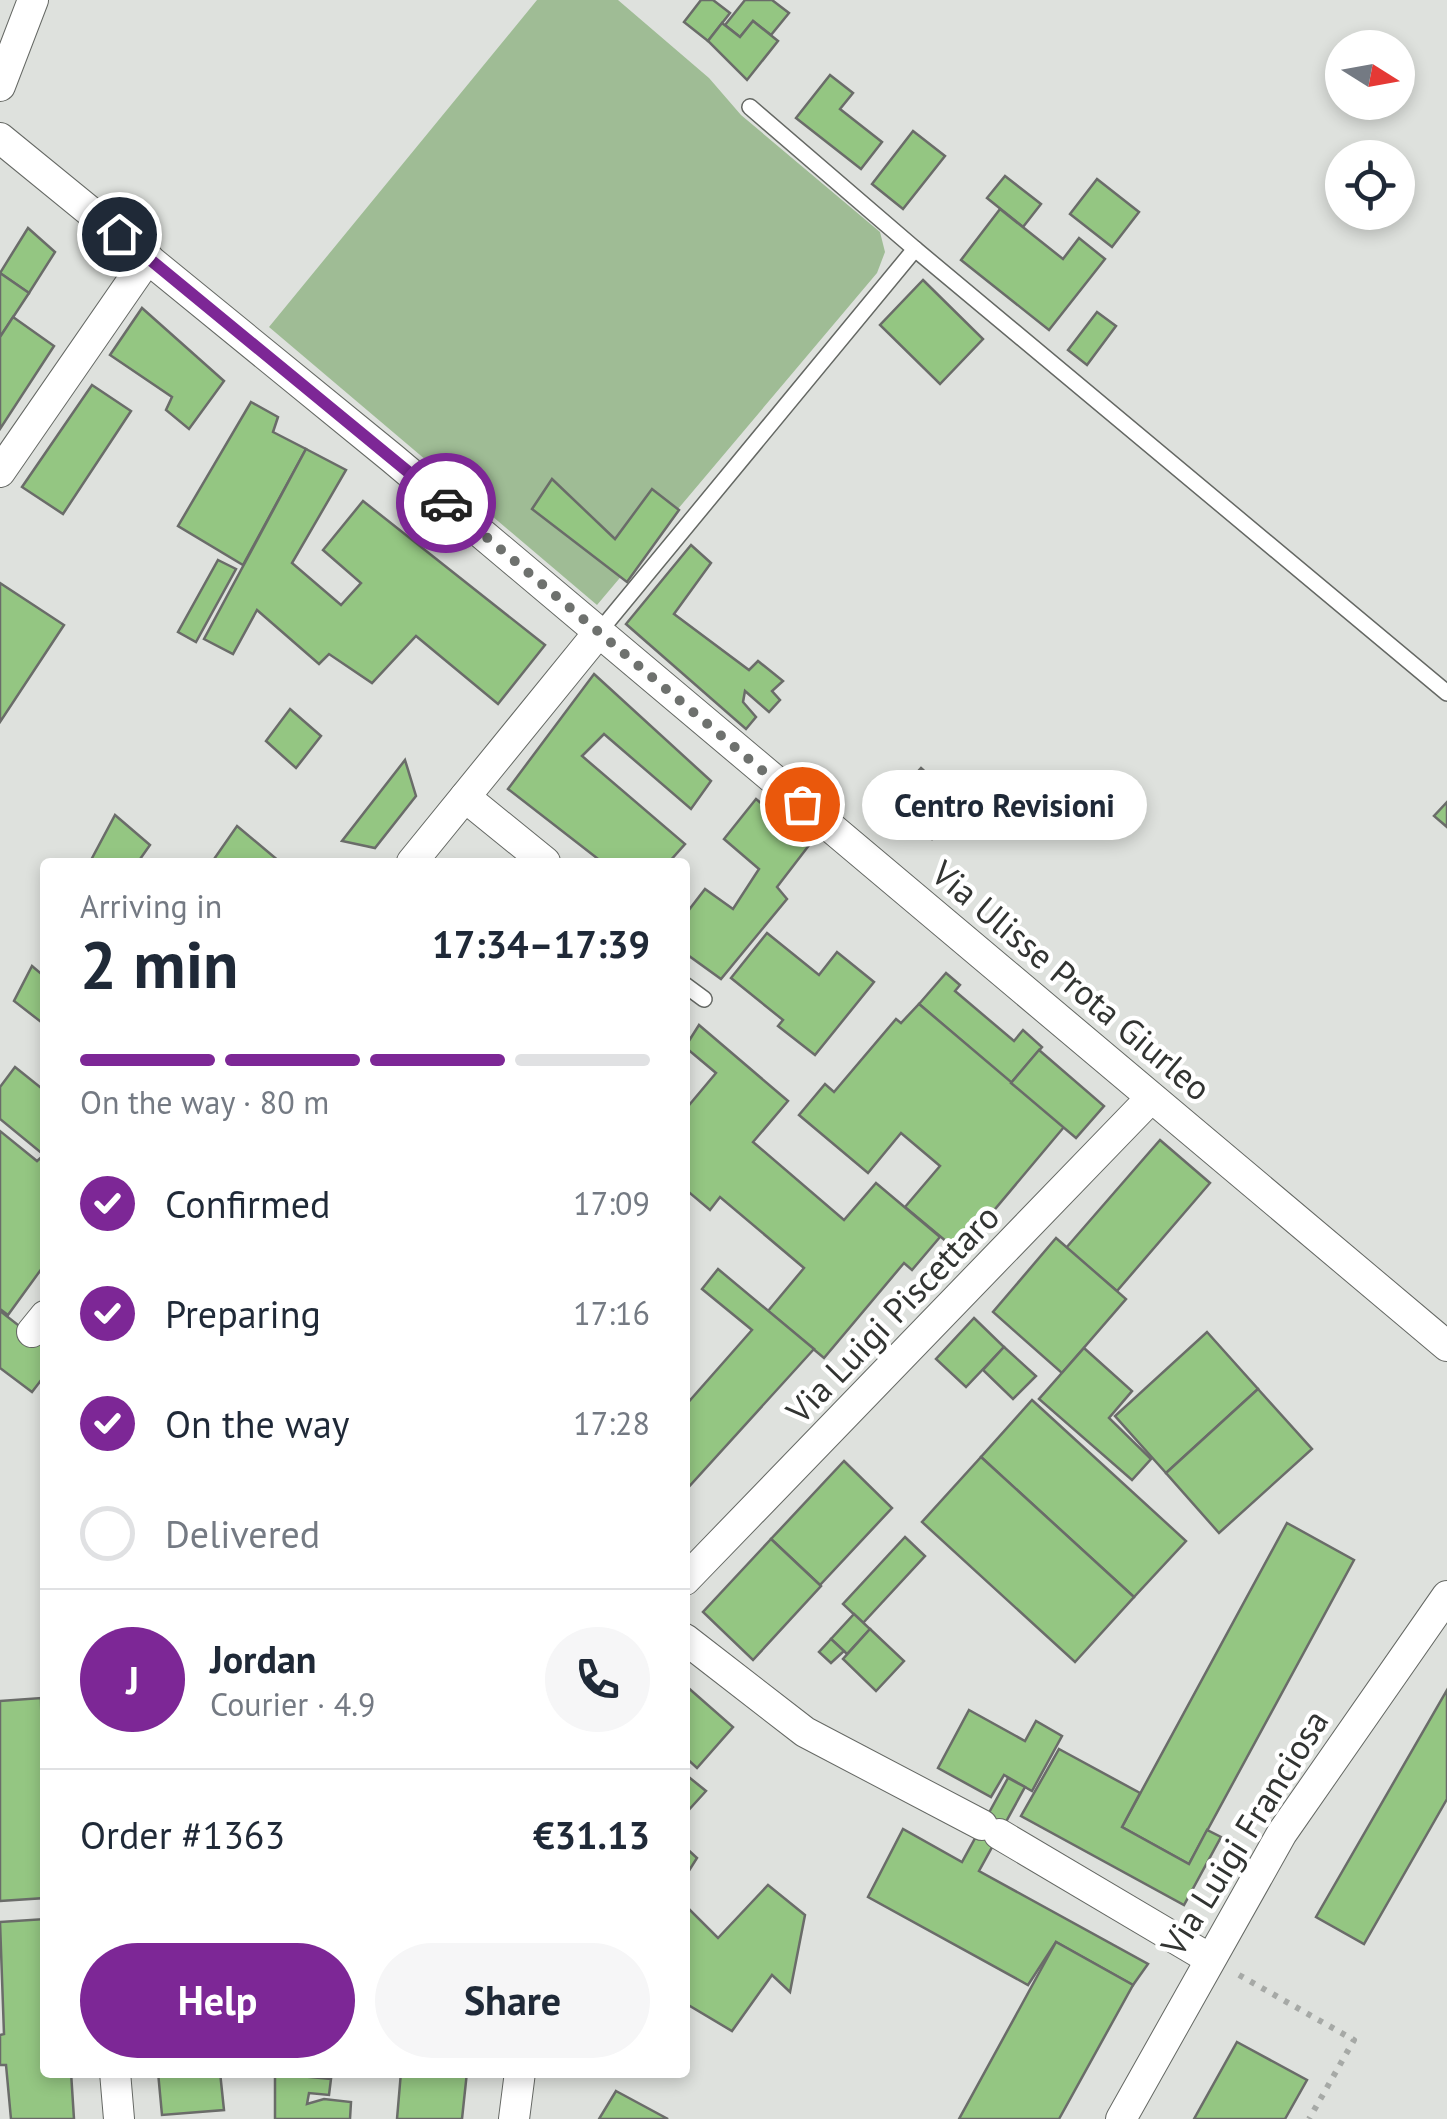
<!DOCTYPE html>
<html lang="en">
<head>
<meta charset="utf-8">
<style>
	:root { --surface:#fff; --page:#f6f6f7; --text:#1f2937; --muted:#747a83; --line:#e0e1e3; --accent:#7d2796 }
	body { margin:0; font-family:"PT Sans",sans-serif; background:var(--page); color:var(--text); height:100vh; display:flex; flex-direction:column; font-size:38px; white-space:nowrap }
	* { box-sizing:border-box; margin:0 }
	p { font-size:32px; color:var(--muted) }
	.icon { flex:none; width:55px; height:55px; fill:none; stroke:currentColor; stroke-width:2; stroke-linecap:round; stroke-linejoin:round }
	.map { position:relative; flex:1; overflow:hidden }
	.details { position:absolute; left:40px; top:858px; width:650px; height:1220px; display:flex; flex-direction:column; background:var(--surface); border-radius:10px; box-shadow:0 5px 15px #0003 }
	.details>* { flex:none }
	.needle { width:65px; rotate:101deg }
	.fabs { position:absolute; left:1325px; top:30px; display:grid; gap:20px }
	.fabs a { display:grid; place-items:center; width:90px; height:90px; border-radius:50%; background:var(--surface); box-shadow:0 5px 15px #0003; font-size:50px }
	.pin { position:absolute; display:grid; place-items:center; width:85px; height:85px; color:#fff; margin:-42px; border:5px solid #fff; border-radius:50%; box-shadow:0 2px 10px #0007 }
	.courier { position:absolute; display:grid; place-items:center; width:100px; height:100px; margin:-50px; border:8px solid #7d2796; border-radius:50%; background:#fff; color:#222; box-shadow:0 2px 12px #0007 }
	.bubble { position:absolute; height:70px; border-radius:35px; background:var(--surface); box-shadow:0 5px 15px #0003; font-size:32px; font-weight:800; line-height:70px; text-align:center }
	.overview em { font-style:normal; font-weight:800 }
	.overview div { display:flex; flex-direction:column-reverse }
	.overview { display:flex; align-items:center; justify-content:space-between; height:170px; padding:0 40px }
	h1 { font-size:65px; font-weight:800; line-height:75px }
	.bar { display:grid; grid-template-columns:repeat(4,1fr); gap:15px 10px; align-content:center; height:120px; padding:0 40px }
	.bar i { height:12px; border-radius:8px; background:var(--line) }
	.bar .active { background:var(--accent) }
	.bar p { grid-column:span 4 }
	.line { display:flex; align-items:center; gap:25px; padding:0 40px; border-top:2px solid var(--line) }
	.line div { flex:1 }
	.round { display:grid; place-items:center; flex:none; width:105px; height:105px; border-radius:52px; background:var(--page) }
	ol { padding:0 40px; list-style:none }
	li { display:flex; align-items:center; gap:30px; height:110px }
	li p { margin-inline-start:auto }
	li .icon { padding:10px; border-radius:50%; background:var(--accent); color:#fff; stroke-width:4 }
	li:last-child { color:var(--muted) }
	li i { width:55px; height:55px; border:5px solid var(--line); border-radius:50% }
	.primary-button { display:flex; gap:20px; margin-top:auto; padding:20px 40px }
	.primary-button a { flex:1; height:115px; border-radius:60px; background:var(--accent); color:#fff; font-size:40px; font-weight:800; line-height:115px; text-align:center }
	.primary-button a+a { background:var(--page); color:var(--text) }
	.map>svg:first-child { display:block }
	.green { fill:#9fbc95 }
	.building { fill:#94c682; stroke:#6a6c69; stroke-width:2.5 }
	.lines { fill:none; stroke-linecap:round; stroke-linejoin:round }
	.lane-casing { stroke:#656864; stroke-width:18 }
	.street-casing { stroke:#656864; stroke-width:32 }
	.path { stroke:#a6a9a6; stroke-width:6; stroke-dasharray:5 8; stroke-linecap:butt }
	.lane { stroke:#fff; stroke-width:15 }
	.street { stroke:#fff; stroke-width:30 }
	.done { stroke:#6e716e; stroke-width:10; stroke-dasharray:0 18 }
	.route { stroke:#7d2796; stroke-width:12 }
	.labels { text-anchor:middle; stroke-width:9; stroke-linejoin:round; paint-order:stroke }
	.street-label { font-size:35px; fill:#323432; stroke:#fff }
</style>
</head>
<body>
<div class="map">
<svg width="1447" height="2119" viewBox="0 0 1447 2119">
	<rect width="100%" height="100%" fill="#dee1dd"/>
	<polygon class="green" points="537,0 618,0 709,78 741,115 880,232 885,252 877,273 597,605 269,327"/>
	<g class="building">
		<polygon points="701,0 713,0 730,13 708,41 684,22"/>
		<polygon points="745,0 772,0 789,13 771,35 753,21 740,37 725,25"/>
		<polygon points="753,21 778,41 747,80 708,41 722,23 740,37"/>
		<polygon points="830,75 853,93 840,109 882,142 861,169 796,118"/>
		<polygon points="913,131 945,156 903,209 872,184"/>
		<polygon points="1005,176 1041,204 1023,227 987,198"/>
		<polygon points="1097,179 1139,212 1112,247 1070,214"/>
		<polygon points="1000,209 1063,259 1079,238 1105,259 1049,330 961,260"/>
		<polygon points="28,228 55,252 29,293 0,273"/>
		<polygon points="0,273 29,293 0,337"/>
		<polygon points="923,280 983,339 940,384 880,325"/>
		<polygon points="142,308 224,381 189,429 166,410 172,397 110,355"/>
		<polygon points="1097,312 1116,326 1087,365 1068,350"/>
		<polygon points="13,317 54,346 0,429 0,337"/>
		<polygon points="92,385 131,411 63,514 22,487"/>
		<polygon points="251,402 278,417 273,432 306,449 243,565 178,526"/>
		<polygon points="306,449 346,470 292,563 341,605 361,583 323,550 363,501 545,645 498,704 416,636 372,683 329,654 319,664 257,610 233,654 204,639"/>
		<polygon points="552,479 615,539 652,489 679,510 627,582 532,509"/>
		<polygon points="691,545 711,563 674,614 749,670 758,661 783,681 772,691 780,700 769,712 745,691 743,702 756,717 746,729 626,624"/>
		<polygon points="218,560 236,569 196,642 178,632"/>
		<polygon points="0,583 64,625 0,722"/>
		<polygon points="594,674 711,781 691,809 604,734 582,756 685,844 669,862 602,862 508,789"/>
		<polygon points="290,709 321,736 296,768 266,741"/>
		<polygon points="405,760 416,796 375,848 342,841"/>
		<polygon points="921,768 963,807 932,839 891,801"/>
		<polygon points="756,799 810,844 777,887 787,899 721,979 685,953 685,915 705,889 733,909 759,869 724,839"/>
		<polygon points="1447,802 1447,827 1434,816"/>
		<polygon points="115,815 150,845 138,862 90,862"/>
		<polygon points="237,826 280,862 212,862"/>
		<polygon points="767,933 819,975 837,952 874,982 815,1055 778,1026 783,1020 731,978"/>
		<polygon points="32,966 45,977 45,1025 14,1001"/>
		<polygon points="946,973 960,985 955,991 1014,1041 1023,1030 1042,1047 1011,1083 919,1004"/>
		<polygon points="919,1004 1064,1127 959,1252 905,1207 940,1166 901,1133 868,1173 799,1115 825,1084 834,1092 896,1019 901,1023"/>
		<polygon points="699,1025 788,1101 753,1142 844,1220 876,1183 940,1237 912,1270 904,1263 824,1358 768,1311 804,1268 720,1197 710,1210 685,1189 685,1110 716,1073 685,1047"/>
		<polygon points="1039,1050 1104,1106 1076,1138 1011,1083"/>
		<polygon points="15,1067 45,1091 45,1264 8,1315 0,1309 0,1131 37,1161 44,1155 0,1119 0,1087"/>
		<polygon points="1160,1140 1210,1183 1117,1291 1066,1248"/>
		<polygon points="1056,1238 1126,1299 1062,1373 993,1312"/>
		<polygon points="718,1269 814,1349 685,1491 685,1406 752,1330 702,1289"/>
		<polygon points="0,1311 45,1346 45,1375 32,1392 0,1368"/>
		<polygon points="974,1318 1004,1347 966,1387 936,1359"/>
		<polygon points="1207,1332 1258,1389 1166,1473 1115,1416"/>
		<polygon points="1004,1347 1036,1376 1013,1399 983,1370"/>
		<polygon points="1084,1348 1132,1391 1109,1418 1151,1459 1132,1480 1039,1399"/>
		<polygon points="1258,1389 1312,1449 1219,1533 1166,1473"/>
		<polygon points="1032,1400 1186,1541 1134,1597 981,1457"/>
		<polygon points="981,1457 1134,1597 1075,1662 922,1522"/>
		<polygon points="844,1461 892,1508 820,1585 771,1539"/>
		<polygon points="1287,1523 1354,1560 1189,1864 1122,1827"/>
		<polygon points="905,1537 925,1556 863,1623 843,1604"/>
		<polygon points="771,1539 821,1586 753,1660 703,1612"/>
		<polygon points="854,1614 870,1629 847,1654 831,1639"/>
		<polygon points="870,1629 904,1661 876,1691 843,1659"/>
		<polygon points="831,1639 844,1651 831,1663 819,1652"/>
		<polygon points="685,1685 733,1727 697,1768 685,1757"/>
		<polygon points="1447,1690 1447,1799 1364,1944 1316,1917"/>
		<polygon points="41,1698 45,1898 0,1901 0,1701"/>
		<polygon points="969,1710 1025,1741 1036,1721 1062,1736 1032,1791 1004,1775 991,1797 938,1768"/>
		<polygon points="1059,1749 1140,1793 1122,1827 1189,1864 1207,1830 1221,1837 1184,1905 1021,1816"/>
		<polygon points="685,1774 706,1791 685,1814"/>
		<polygon points="1008,1778 1025,1787 979,1871 1148,1964 1133,1985 1056,1942 1028,1985 868,1897 903,1829 962,1862"/>
		<polygon points="685,1847 697,1858 685,1877"/>
		<polygon points="768,1885 805,1915 790,1992 772,1975 732,2031 685,2003 685,1905 718,1938"/>
		<polygon points="45,1919 45,2072 71,2072 74,2119 11,2119 6,2065 0,2065 0,2035 4,2034 0,1922"/>
		<polygon points="1056,1942 1133,1985 1059,2119 959,2119"/>
		<polygon points="1237,2042 1307,2080 1285,2119 1194,2119"/>
		<polygon points="158,2072 220,2072 224,2110 162,2115"/>
		<polygon points="275,2072 310,2072 309,2077 331,2079 329,2095 309,2093 307,2104 324,2099 351,2102 350,2119 275,2119"/>
		<polygon points="401,2072 467,2072 462,2119 397,2119"/>
		<polygon points="616,2091 668,2119 599,2119"/>
	</g>
	<g class="lines">
		<defs>
			<g id="lane">
				<polyline points="915,249 1447,693"/>
				<polyline points="599,632 915,249 750,107"/>
				<polyline points="685,985 704,999"/>
			</g>
			<g id="street">
				<polyline points="0,86 33,0"/>
				<polyline points="0,138 392,458 1447,1346"/>
				<polyline points="0,472 148,258"/>
				<polyline points="465,797 545,862"/>
				<polyline points="412,862 599,632"/>
				<polyline points="32,1332 45,1316"/>
				<polyline points="685,1580 1151,1098"/>
				<polyline points="685,1639 805,1732 982,1825"/>
				<polyline points="999,1834 1210,1959"/>
				<polyline points="115,2072 119,2119"/>
				<polyline points="514,2119 520,2072"/>
				<polyline points="1121,2119 1282,1833 1447,1596"/>
			</g>
		</defs>
		<use href="#lane" class="lane-casing"/>
		<use href="#street" class="street-casing"/>
		<polyline class="path" points="1239,1975 1354,2040 1309,2119"/>
		<use href="#lane" class="lane"/>
		<use href="#street" class="street"/>
	</g>
	<g class="lines">
		<polyline class="done" points="446,503 802,804"/>
		<polyline class="route" points="119,234 446,503"/>
	</g>
	<g class="labels">
		<g class="street-label">
			<text transform="translate(1071 981) rotate(40)" y="12">Via Ulisse Prota Giurleo</text>
			<text transform="translate(893 1314) rotate(-46)" y="12">Via Luigi Piscettaro</text>
			<text transform="translate(1245 1833) rotate(-58)" y="12">Via Luigi Franciosa</text>
		</g>
	</g>
</svg>
<div class="fabs">
<a><svg class="needle" viewBox="-14 -14 28 28"><path d="M0-13l5 13h-10z" fill="#e53935"/><path d="M0 13l5-13h-10z" fill="#747a83"/></svg></a>
<a><svg class="icon" aria-label="locate" viewBox="0 0 24 24"><circle cx="12" cy="12" r="6"/><path d="M12 2v4M12 18v4M2 12h4M18 12h4"/></svg></a>
</div>
<div class="pin" style="left:802px;top:804px;background:#ea580c"><svg class="icon" aria-label="bag" viewBox="0 0 24 24"><path d="M5 8h14l-1 12H6zM9 8a3 3 0 0 1 6 0"/></svg></div>
<div class="pin" style="left:119px;top:234px;background:#1f2937"><svg class="icon" aria-label="home" viewBox="0 0 24 24"><path d="M3 11l9-7 9 7M6 9v11h12V9"/></svg></div>
<div class="courier" style="left:446px;top:503px"><svg class="icon" aria-label="car" viewBox="0 0 24 24"><path d="M5 17H2v-5l4-1 3-4h7l3 4 3 1v5h-3M9 17h6M6 11h13"/><circle cx="7" cy="17" r="2"/><circle cx="17" cy="17" r="2"/></svg></div>
<div class="bubble" style="left:862px;top:770px;width:285px">Centro Revisioni</div>
<section class="details">
<div class="overview"><div><h1>2 min</h1><p>Arriving in</p></div><em>17:34–17:39</em></div>
<div class="bar"><i class="active"></i><i class="active"></i><i class="active"></i><i></i><p>On the way · 80 m</p></div>
<ol>
<li><svg class="icon" aria-label="check" viewBox="0 0 24 24"><path d="M5 12l5 5 9-10"/></svg>Confirmed<p>17:09</p></li>
<li><svg class="icon" aria-label="check" viewBox="0 0 24 24"><path d="M5 12l5 5 9-10"/></svg>Preparing<p>17:16</p></li>
<li><svg class="icon" aria-label="check" viewBox="0 0 24 24"><path d="M5 12l5 5 9-10"/></svg>On the way<p>17:28</p></li>
<li><i></i>Delivered</li>
</ol>
<div class="line" style="height:180px"><b class="round" style="background:var(--accent);color:#fff">J</b><div><b>Jordan</b><p>Courier · 4.9</p></div><a class="round"><svg class="icon" aria-label="phone" viewBox="0 0 24 24"><path d="M5 4h4l2 5-3 2q2 4 5 5l2-3 5 2v4C11 20 4 13 5 4z"/></svg></a></div>
<div class="line" style="height:130px"><div>Order #1363</div><b>€31.13</b></div>
<div class="primary-button"><a>Help</a><a>Share</a></div>
</section>
</div>
</body>
</html>
